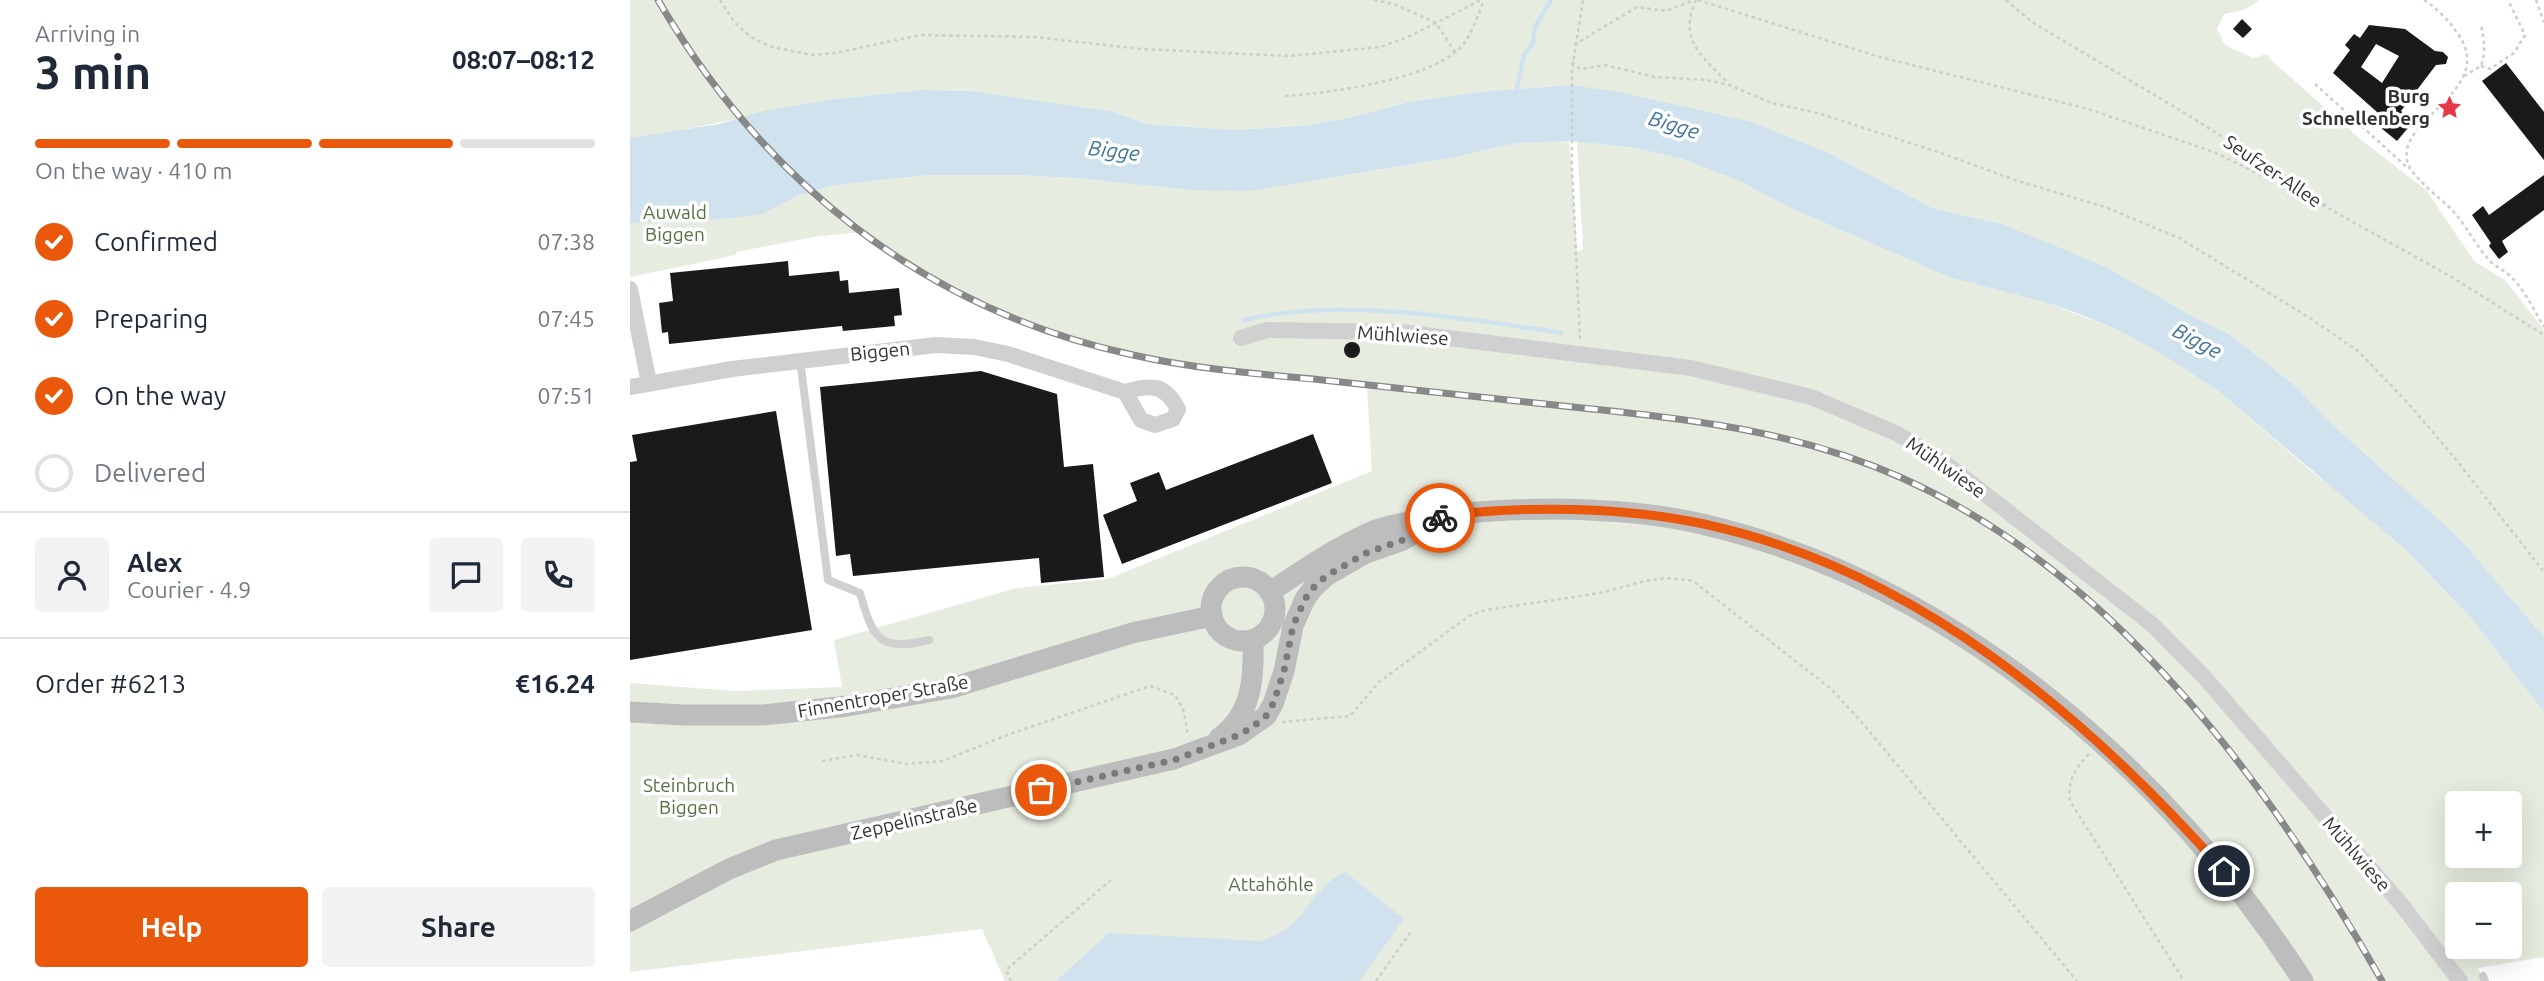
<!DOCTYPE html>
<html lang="en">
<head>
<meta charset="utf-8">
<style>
	:root { --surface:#fff; --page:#f2f2f3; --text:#1f2937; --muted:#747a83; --line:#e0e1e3; --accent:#ea580c }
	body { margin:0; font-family:Ubuntu,sans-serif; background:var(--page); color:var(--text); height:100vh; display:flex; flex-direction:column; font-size:26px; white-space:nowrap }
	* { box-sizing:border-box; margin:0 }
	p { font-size:23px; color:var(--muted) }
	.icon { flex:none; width:38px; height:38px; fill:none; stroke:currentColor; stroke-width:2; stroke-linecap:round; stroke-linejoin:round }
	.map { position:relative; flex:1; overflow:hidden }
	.panel { display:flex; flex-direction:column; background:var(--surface); width:630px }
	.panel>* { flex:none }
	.fabs { position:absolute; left:1815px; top:791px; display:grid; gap:14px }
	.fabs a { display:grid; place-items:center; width:77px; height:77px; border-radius:7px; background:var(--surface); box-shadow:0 7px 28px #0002; font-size:35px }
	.pin { position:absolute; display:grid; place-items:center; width:60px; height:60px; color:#fff; margin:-30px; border:4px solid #fff; border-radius:50%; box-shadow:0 2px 7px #0007 }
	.courier { position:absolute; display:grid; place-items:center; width:70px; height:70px; margin:-35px; border:5px solid #ea580c; border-radius:50%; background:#fff; color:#222; box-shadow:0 2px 9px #0007 }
	.summary em { font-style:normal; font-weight:700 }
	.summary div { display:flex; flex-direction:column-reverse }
	.summary { display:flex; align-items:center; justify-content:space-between; height:119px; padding:0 35px }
	h1 { font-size:46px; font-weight:700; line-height:52px }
	.bar { display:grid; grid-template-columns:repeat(4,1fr); gap:10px 7px; align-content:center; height:84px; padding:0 35px }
	.bar i { height:9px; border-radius:5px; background:var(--line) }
	.bar .selected { background:var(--accent) }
	.bar p { grid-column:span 4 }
	.line { display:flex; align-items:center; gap:18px; padding:0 35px; border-top:2px solid var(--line) }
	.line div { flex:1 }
	.round { display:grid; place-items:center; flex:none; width:74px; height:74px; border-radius:7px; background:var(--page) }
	ol { padding:0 35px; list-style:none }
	li { display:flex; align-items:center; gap:21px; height:77px }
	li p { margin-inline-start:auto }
	li .icon { padding:7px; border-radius:50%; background:var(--accent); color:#fff; stroke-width:4 }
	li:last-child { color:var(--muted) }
	li i { width:38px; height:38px; border:4px solid var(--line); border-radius:50% }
	.action { display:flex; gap:14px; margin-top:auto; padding:14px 35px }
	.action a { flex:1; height:80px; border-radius:7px; background:var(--accent); color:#fff; font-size:28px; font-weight:700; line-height:80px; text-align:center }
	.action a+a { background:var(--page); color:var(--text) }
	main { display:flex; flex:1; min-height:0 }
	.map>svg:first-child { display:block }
	.green { fill:#e6ecdf; fill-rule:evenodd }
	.water { fill:#cfe2ee }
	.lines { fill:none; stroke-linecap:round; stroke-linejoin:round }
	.stream { stroke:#cfe2ee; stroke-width:4.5 }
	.building { fill:#1a1a1a; fill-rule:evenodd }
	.path { stroke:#cdcdcd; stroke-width:2.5; stroke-dasharray:3.5 3.5; stroke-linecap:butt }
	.service { stroke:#d0d0d0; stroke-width:8 }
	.minor { stroke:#d0d0d0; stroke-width:16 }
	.secondary { stroke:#bdbdbd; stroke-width:21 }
	.rail-casing { stroke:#888; stroke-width:7 }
	.rail { stroke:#fff; stroke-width:4.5; stroke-dasharray:13; stroke-linecap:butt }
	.done { stroke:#7a7a7a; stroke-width:7; stroke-dasharray:0 12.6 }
	.route { stroke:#ea580c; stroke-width:9 }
	.labels { text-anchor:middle; stroke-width:7; stroke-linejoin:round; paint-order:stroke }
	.poi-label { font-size:19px; font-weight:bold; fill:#333; stroke:#fff; text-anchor:end }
	.street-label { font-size:19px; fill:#333; stroke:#fff }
	.park-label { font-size:19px; fill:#56703f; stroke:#fff }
	.water-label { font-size:21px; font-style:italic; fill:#3f7597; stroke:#fff }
</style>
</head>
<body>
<main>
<section class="panel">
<div class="summary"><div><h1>3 min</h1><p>Arriving in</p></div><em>08:07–08:12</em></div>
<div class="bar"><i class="selected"></i><i class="selected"></i><i class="selected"></i><i></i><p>On the way · 410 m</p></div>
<ol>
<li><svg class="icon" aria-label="check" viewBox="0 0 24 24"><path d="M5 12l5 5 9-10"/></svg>Confirmed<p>07:38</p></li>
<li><svg class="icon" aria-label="check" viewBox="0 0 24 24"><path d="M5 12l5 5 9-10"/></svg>Preparing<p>07:45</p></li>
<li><svg class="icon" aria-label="check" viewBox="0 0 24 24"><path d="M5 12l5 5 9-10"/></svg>On the way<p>07:51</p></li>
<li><i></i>Delivered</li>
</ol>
<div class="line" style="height:126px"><a class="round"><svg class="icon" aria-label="person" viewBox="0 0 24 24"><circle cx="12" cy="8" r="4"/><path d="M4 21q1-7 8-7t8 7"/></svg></a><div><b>Alex</b><p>Courier · 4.9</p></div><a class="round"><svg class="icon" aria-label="chat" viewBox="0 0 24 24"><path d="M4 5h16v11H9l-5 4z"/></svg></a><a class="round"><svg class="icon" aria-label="phone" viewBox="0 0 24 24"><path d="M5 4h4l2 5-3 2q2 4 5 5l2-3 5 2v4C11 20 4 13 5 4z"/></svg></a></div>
<div class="line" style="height:91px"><div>Order #6213</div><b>€16.24</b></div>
<div class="action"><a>Help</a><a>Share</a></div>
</section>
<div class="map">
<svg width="1914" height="981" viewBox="0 0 1914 981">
	<rect width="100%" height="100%" fill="#fff"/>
	<path class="green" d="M0 0H1630L1614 10 1594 14 1587 29 1595 45 1623 58 1637 54 1642 61 1735 143 1796 190 1845 262 1875 280 1914 330V637L1828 538 1696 419 1667 387 1599 334 1571 321 1473 266 1372 224 1302 208 1199 153 941 85 850 92 778 102 723 117 680 125 604 130 518 124 480 111 342 91 291 90 205 99 47 131 165 197 205 185 299 175H385L445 178 560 190 708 177 821 158 886 143 939 141 942 168 947 252 953 249 947 142 1006 148 1052 159 1110 181 1156 206 1319 277 1412 301 1488 330 1530 353 1587 390 1680 470 1727 506 1775 549 1841 618 1914 712V957L1848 968 1853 981H375L352 929 0 972V683L104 691 212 687 204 640 387 588 478 579 742 471 737 386 586 369 502 355 461 344 397 324 356 307 292 273 230 232 183 237 106 252V255L0 277ZM1827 803H1880V856H1827ZM1827 894H1880V947H1827Z"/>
	<g class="water">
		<polygon points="941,85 989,92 1122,122 1199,153 1302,208 1372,224 1474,266 1571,321 1599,334 1667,387 1696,419 1829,538 1914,637 1914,712 1841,618 1775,549 1587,390 1530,353 1488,330 1444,312 1411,301 1319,277 1156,206 1110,181 1052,159 1006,148 939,141 886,143 821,158 620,191 560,190 445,178 385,175 299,175 205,185 165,197 132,214 92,219 0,223 0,138 89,124 134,111 205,99 291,90 342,91 480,111 518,124 604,130 680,125 723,117 778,102 850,92"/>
		<path d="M715 872 774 919 729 981H426L479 933 631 941C677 928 678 889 715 872Z"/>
	</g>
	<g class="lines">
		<g class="stream">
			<polyline points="886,92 894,55 903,43 905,27 921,0"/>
			<path d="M614 320C709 297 835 318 931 333"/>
		</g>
	</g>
	<g class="building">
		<polygon points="1612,19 1622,29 1613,38 1603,29"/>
		<path d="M1739 25 1775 29 1805 51 1813 52 1818 57 1816 64 1806 65 1771 111 1783 122 1767 141 1751 128 1756 120 1703 73 1720 50 1715 45 1724 34 1730 38ZM1746 44 1769 56 1752 83 1731 67Z"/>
		<polygon points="1876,63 1914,112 1914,160 1852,81"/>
		<polygon points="1914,175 1914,210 1872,241 1878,252 1869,259 1859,246 1861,243 1842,215 1853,206 1859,215"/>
		<polygon points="158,261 159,276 209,271 210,281 218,280 219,293 269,288 272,315 264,316 265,326 213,331 212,326 39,344 38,332 32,333 29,303 43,301 40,273"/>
		<circle cx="722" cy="350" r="8"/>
		<polygon points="351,371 427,394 434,467 463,464 474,577 411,583 409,558 223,576 220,554 206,556 190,387"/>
		<polygon points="146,411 182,630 0,660 0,462 7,461 2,435"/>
		<polygon points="683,434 702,483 492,564 473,515 507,501 500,483 529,472 536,490"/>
	</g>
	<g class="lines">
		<g class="path">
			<polyline points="90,0 105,23 121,37 139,46 181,55 206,53 290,35 405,37 511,49 659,56 750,47 778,37 851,0"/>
			<polyline points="744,0 764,4 806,23 825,52"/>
			<path d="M1066 0C1048 40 1071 55 1097 82"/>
			<polyline points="1068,0 1250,57 1458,109 1584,152 1696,207"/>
			<polyline points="1376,0 1402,22 1558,115 1692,200 1696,207 1820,276 1914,335"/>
			<path d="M1794 0C1808 9 1819 21 1828 34 1867 90 1769 117 1777 160 1781 178 1810 197 1823 211 1837 226 1846 247 1861 262 1869 269 1879 273 1886 282 1897 295 1905 312 1914 327"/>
			<polyline points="1906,0 1914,22"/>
			<polyline points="944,45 1007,7 1036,11 1064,0"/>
			<polyline points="942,62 950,69 975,65 1025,77 1077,80 1099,85 1142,103 1188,113 1311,153 1385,180 1475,207 1549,238 1680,318 1728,351 1775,400 1820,452 1914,572"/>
			<polyline points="1851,66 1860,69 1884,53 1895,35 1878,0"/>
			<path d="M1834 76 1851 66C1856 52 1854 39 1851 25"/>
			<polyline points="1685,84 1779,169"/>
			<path d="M655 96C699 93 798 80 830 48 841 37 848 15 854 0"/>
			<polyline points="950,339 942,168 942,70 953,0"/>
			<path d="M652 722 720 716 749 682 839 616 855 610C893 604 930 600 968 593 1006 586 1021 573 1063 581L1200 688 1229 719 1447 981"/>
			<path d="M1459 754C1445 768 1437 782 1440 801L1554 981"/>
			<polyline points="192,761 227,755 277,764 313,761 377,735 520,686 545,695 553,709 558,735"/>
			<polyline points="381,981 376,970 482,879"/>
			<polyline points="746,981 782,930"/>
		</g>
		<g class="service">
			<path d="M170 360 198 580 230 593C243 638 248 652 299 640"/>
			<polyline points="1853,976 1855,981"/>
		</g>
		<g class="minor">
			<polyline points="0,289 19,383"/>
			<polyline points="611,338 637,330 770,332 1061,368 1181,397 1268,434 1318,465 1524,626 1575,678 1771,904 1830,981"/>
			<path d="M0 387 102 369 306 345 344 347 378 354 495 392C521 384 535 384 548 409L543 419 525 425 511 420 495 392"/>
		</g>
		<g class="secondary">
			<circle cx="613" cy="609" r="32"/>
			<path d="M640 592C674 569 708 546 746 530 759 525 774 523 788 520 835 511 881 509 929 509 978 510 1027 513 1076 525 1322 583 1538 771 1673 981"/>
			<polyline points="0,712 53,715 133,715 218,706 321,688 502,633 582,616"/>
			<path d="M589 738C623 714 624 677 623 640"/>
			<polyline points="0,921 99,869 146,850 544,759 609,735 636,716 643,704 654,671 663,626 675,599 683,588 696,576 736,553 773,540 801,523"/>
		</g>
		<defs>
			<path id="rail" d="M28 0C134 182 295 310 503 355 565 369 629 374 692 380 775 389 859 398 943 407 1059 419 1164 430 1272 478 1486 574 1639 783 1752 981"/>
		</defs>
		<use href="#rail" class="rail-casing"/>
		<use href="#rail" class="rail"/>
	</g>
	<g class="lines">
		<polyline class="done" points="411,790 544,760 609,735 621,728 636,716 643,704 654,671 663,626 675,599 683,588 696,576 736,553 773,540 810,518"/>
		<path class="route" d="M810 518 815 515C901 506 989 506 1074 524 1285 570 1455 714 1594 871"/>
	</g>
	<defs>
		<symbol id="sight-bare" viewBox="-9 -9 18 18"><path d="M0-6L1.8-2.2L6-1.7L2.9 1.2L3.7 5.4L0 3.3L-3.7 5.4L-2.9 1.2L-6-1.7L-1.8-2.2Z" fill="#e63946" stroke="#fff" stroke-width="2.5" paint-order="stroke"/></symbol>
	</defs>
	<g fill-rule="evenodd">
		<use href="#sight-bare" x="1802" y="90" width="35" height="35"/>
	</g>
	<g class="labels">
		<g class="poi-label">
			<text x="1800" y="103">Burg<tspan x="1800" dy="22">Schnellenberg</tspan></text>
		</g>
		<g class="street-label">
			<text transform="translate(1643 171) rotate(34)" y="7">Seufzer-Allee</text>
			<text transform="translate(773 335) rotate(4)" y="7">Mühlwiese</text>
			<text transform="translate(250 351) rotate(-6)" y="7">Biggen</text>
			<text transform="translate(1316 467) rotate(35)" y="7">Mühlwiese</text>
			<text transform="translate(253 696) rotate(-10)" y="7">Finnentroper Straße</text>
			<text transform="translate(284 819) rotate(-13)" y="7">Zeppelinstraße</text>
			<text transform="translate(1727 854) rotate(49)" y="7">Mühlwiese</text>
		</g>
		<g class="park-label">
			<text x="45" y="219">Auwald<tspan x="45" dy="22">Biggen</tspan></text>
			<text x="59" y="792">Steinbruch<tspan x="59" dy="22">Biggen</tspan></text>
			<text x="641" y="891">Attahöhle</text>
		</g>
		<g class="water-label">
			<text transform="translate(1044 125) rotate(17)" y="7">Bigge</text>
			<text transform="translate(484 151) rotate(7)" y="7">Bigge</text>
			<text transform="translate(1567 341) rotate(28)" y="7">Bigge</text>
		</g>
	</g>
</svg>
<div class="fabs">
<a>+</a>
<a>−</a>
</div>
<div class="pin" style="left:411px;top:790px;background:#ea580c"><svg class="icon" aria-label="bag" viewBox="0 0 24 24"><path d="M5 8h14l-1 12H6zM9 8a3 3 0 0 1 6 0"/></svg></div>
<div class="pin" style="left:1594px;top:871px;background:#1f2937"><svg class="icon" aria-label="home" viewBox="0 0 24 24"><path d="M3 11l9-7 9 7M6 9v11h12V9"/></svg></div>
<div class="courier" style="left:810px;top:518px"><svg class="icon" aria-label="bike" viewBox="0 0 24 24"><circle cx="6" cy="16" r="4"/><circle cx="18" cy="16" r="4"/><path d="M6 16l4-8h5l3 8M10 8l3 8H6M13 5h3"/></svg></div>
</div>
</main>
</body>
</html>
